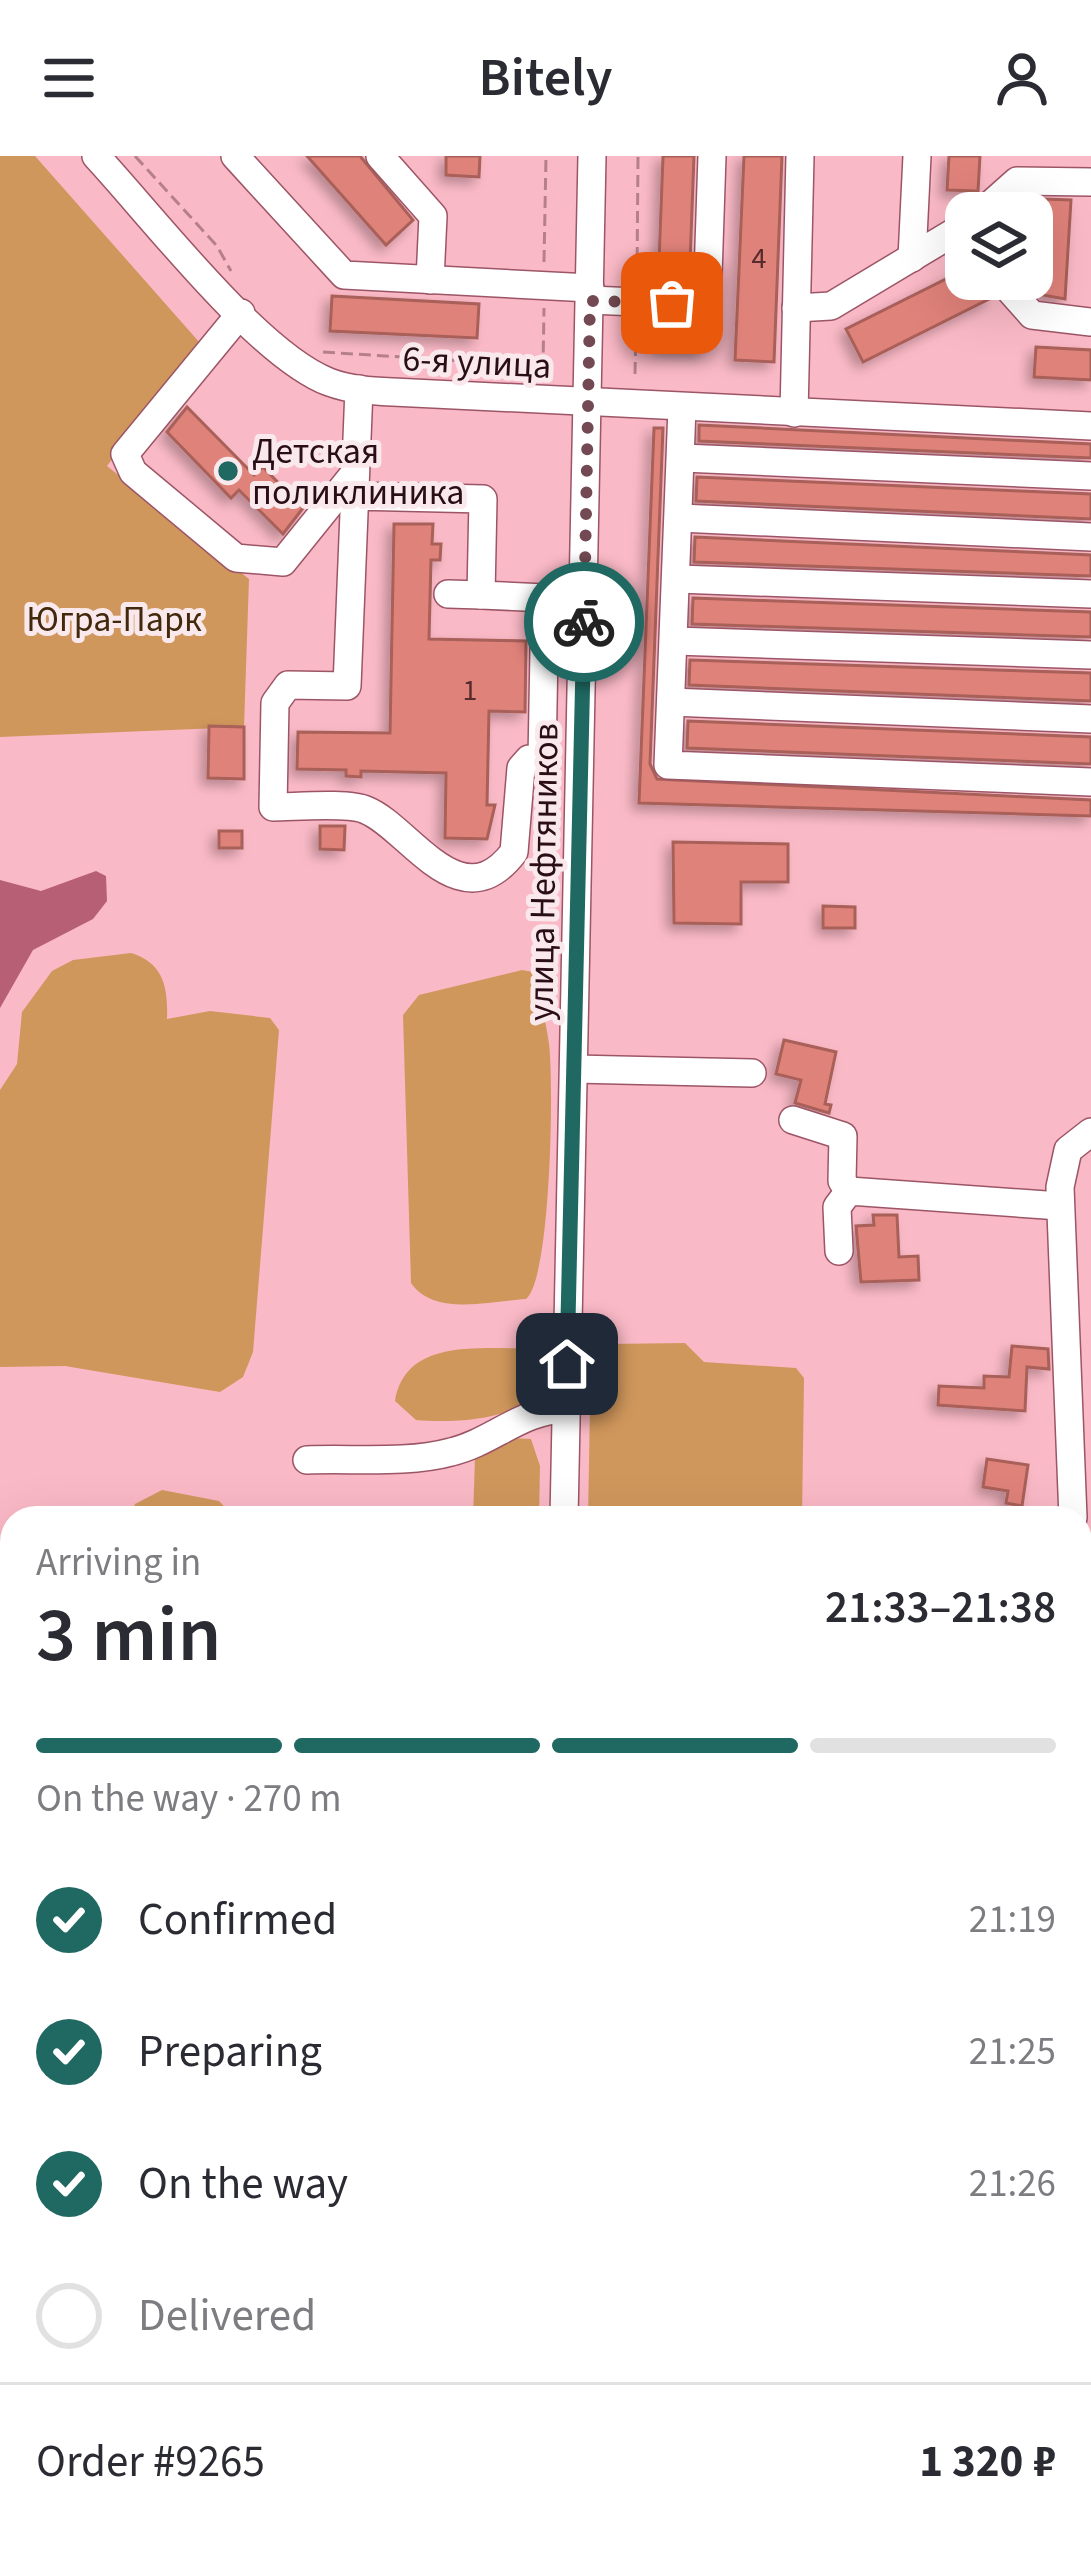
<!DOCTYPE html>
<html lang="en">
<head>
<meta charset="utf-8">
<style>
	:root { --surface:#fff; --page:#f2f2f3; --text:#2b2b33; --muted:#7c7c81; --line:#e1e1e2; --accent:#1f6962 }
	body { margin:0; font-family:"Source Sans 3",sans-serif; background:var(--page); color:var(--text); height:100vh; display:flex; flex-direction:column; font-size:45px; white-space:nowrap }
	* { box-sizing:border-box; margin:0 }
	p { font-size:39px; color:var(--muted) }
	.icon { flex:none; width:66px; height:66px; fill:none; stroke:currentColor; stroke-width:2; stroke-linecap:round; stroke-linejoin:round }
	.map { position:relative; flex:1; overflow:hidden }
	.panel { position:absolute; left:0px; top:1350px; width:1092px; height:1059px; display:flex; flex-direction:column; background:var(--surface); border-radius:36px 36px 0 0; box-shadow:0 12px 48px #0002 }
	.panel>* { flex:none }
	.fabs { position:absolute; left:945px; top:36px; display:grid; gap:24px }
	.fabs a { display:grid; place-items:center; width:108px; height:108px; border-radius:24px; background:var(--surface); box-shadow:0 12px 48px #0002; font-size:60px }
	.pin { position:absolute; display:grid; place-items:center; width:102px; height:102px; color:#fff; margin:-51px; border-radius:24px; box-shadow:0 6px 18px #0006 }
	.courier { position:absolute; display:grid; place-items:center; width:120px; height:120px; margin:-60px; border:9px solid #1f6962; border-radius:50%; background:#fff; color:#222; box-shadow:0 3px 15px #0007 }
	.summary em { font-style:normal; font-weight:600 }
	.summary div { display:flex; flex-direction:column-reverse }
	.summary { display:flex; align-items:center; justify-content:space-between; height:204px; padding:0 36px }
	h1 { font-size:78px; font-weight:600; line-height:90px }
	.bar { display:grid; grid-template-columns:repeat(4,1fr); gap:18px 12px; align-content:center; height:144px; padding:0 36px }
	.bar i { height:15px; border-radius:9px; background:var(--line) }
	.bar .active { background:var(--accent) }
	.bar p { grid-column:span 4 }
	.line { display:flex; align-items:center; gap:30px; padding:0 36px; border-top:3px solid var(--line) }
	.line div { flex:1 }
	ol { padding:0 36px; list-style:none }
	li { display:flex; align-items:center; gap:36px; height:132px }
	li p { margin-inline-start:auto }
	li .icon { padding:12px; border-radius:50%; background:var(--accent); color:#fff; stroke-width:4 }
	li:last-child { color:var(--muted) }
	li i { width:66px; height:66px; border:6px solid var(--line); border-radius:50% }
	header { display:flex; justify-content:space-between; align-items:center; height:156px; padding:0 36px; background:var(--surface); font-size:54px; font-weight:600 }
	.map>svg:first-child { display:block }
	.green { fill:#d0975c }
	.water { fill:#b75f74 }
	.building { fill:#df827a; stroke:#a86059; stroke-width:3; filter:url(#shadow) }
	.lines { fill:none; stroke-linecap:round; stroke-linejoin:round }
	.minor-casing { stroke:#9c5566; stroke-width:30 }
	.path { stroke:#b5808b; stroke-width:3; stroke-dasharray:12 6; stroke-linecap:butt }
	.minor { stroke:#fff; stroke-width:27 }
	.done { stroke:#734a53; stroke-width:12; stroke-dasharray:0 21.6 }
	.route { stroke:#1f6962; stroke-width:15 }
	.poi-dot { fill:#1f6962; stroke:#fae9ec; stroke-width:4.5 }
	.labels { text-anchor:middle; stroke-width:10; stroke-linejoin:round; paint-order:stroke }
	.number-label { font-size:30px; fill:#572b2e }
	.street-label { font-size:36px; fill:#2a0e15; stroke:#fae9ec }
	.poi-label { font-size:36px; fill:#2a0e15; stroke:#fae9ec; text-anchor:start }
	.park-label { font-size:36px; fill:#43290b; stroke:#fae9ec }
</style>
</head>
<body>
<header><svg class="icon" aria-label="menu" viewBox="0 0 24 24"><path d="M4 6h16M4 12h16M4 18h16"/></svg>Bitely<svg class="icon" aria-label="person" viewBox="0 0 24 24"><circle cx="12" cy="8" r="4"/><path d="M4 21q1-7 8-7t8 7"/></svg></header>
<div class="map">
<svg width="1091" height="2407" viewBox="0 0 1091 2407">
	<defs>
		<filter id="shadow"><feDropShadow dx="-6" dy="6" stdDeviation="6" flood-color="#0004"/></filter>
	</defs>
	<rect width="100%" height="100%" fill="#fab9c6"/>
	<g class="green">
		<polygon points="0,0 35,0 200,187 107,310 249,423 244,571 0,581"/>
		<path d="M131 797C164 807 168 832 167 863L210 855 270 862 279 874 253 1196 243 1221 220 1236 65 1210 0 1211V934L17 908 22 856 52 815 73 804Z"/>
		<path d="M522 814 533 816C539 839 546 865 549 888 554 927 551 1123 526 1143 492 1145 434 1161 411 1127L403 859 419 839Z"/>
		<polygon points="685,1187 704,1206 796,1212 804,1222 802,1362 588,1362 591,1195 609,1188"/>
		<path d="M531 1192 541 1196C561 1264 461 1268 416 1264L395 1245C406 1181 481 1194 531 1192Z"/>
		<polygon points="510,1282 531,1283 540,1310 539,1362 473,1362 475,1302"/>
		<polygon points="162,1334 219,1345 235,1362 129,1362 135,1348"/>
		<path d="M12 1502V1708C0 1684 0 1547 0 1509Z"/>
		<polygon points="12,1781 12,1965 0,1957 0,1789"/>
		<polygon points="1080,1786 1091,1789 1091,1911 1080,1911"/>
		<polygon points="1080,2087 1085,2128 1091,2129 1091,2321 1080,2323"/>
		<polygon points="207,2397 522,2397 522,2407 225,2407"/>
	</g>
	<g class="water">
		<polygon points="96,715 106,720 107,745 93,763 33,794 0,852 0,724 41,735"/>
		<polygon points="12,1413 12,1484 0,1492 0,1425"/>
		<polygon points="0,1980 12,1988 12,2397 187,2397 187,2407 0,2407"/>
	</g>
	<g class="building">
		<polygon points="307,0 360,0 413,64 386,89"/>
		<polygon points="446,0 480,0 479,21 446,19"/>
		<polygon points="663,0 694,0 690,107 659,106"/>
		<polygon points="744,0 782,0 774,206 735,204"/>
		<polygon points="949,0 980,0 978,35 947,34"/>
		<polygon points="1043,43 1071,44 1065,143 1037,138"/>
		<polygon points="966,113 966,123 982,123 991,142 863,206 846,173"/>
		<polygon points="332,140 479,148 477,182 330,175"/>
		<polygon points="661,168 704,170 703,194 660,192"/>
		<polygon points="1036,191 1091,194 1091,224 1034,221"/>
		<polygon points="187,251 254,319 263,311 303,352 283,378 239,334 231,342 167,276"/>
		<polygon points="699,269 1091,288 1091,302 699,285"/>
		<polygon points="654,272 663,272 650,608 657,623 1091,644 1091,660 639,647"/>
		<polygon points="697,321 1091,338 1091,363 696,345"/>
		<polygon points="394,368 433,368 432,388 441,388 440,404 431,404 429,483 526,485 525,556 489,555 487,649 495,649 487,683 445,682 446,617 361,615 361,621 346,620 346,614 297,613 298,576 390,577"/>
		<polygon points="695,381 1091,399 1091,420 694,406"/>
		<polygon points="693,442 1091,456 1091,481 692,468"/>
		<polygon points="690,504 1091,517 1091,545 689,529"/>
		<polygon points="688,565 1091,581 1091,608 687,592"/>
		<polygon points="209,570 244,571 244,623 208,622"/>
		<polygon points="320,670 345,670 344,694 320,693"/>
		<rect x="219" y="675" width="23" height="17"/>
		<polygon points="673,686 788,688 788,726 741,726 741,768 674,767"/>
		<polygon points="823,750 855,751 855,772 823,772"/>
		<polygon points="784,884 836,896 825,948 831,949 829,957 795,947 801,924 776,918"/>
		<polygon points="873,1059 897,1059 899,1101 918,1100 919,1124 861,1126 856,1070 874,1069"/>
		<polygon points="1012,1190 1048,1193 1049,1213 1027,1211 1025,1255 938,1249 939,1230 984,1232 984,1220 1009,1221"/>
		<polygon points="987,1303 1028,1309 1022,1350 1006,1347 1008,1335 983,1331"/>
	</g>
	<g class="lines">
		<defs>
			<g id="minor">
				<path d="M96 0C151 59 258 199 329 226 350 234 372 235 393 236L1091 270"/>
				<polyline points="235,0 344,119 590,132"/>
				<polyline points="380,0 433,60 430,124"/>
				<polyline points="981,57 1017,25 1091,26"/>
				<polyline points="912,102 917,0"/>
				<polyline points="1000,123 1032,159 1091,166"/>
				<polyline points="590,144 707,149 712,0"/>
				<polyline points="796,152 831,150 966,69"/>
				<polyline points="241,157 125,298 133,316 236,402 283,406 354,318"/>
				<polyline points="682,252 668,609 1091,626"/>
				<polyline points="794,257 800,0"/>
				<polyline points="683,302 1091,320"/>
				<path d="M354 340 483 343 481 439 545 442 542 603H529L521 612 514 696C460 767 409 671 366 654 348 646 295 651 273 651L275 547 288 529 347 530 359 233"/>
				<polyline points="680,362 1091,381"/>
				<polyline points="678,423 1091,438"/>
				<polyline points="448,438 481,439"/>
				<polyline points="675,485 1091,499"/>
				<polyline points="671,546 1091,563"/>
				<polyline points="574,913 752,917"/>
				<polyline points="793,964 843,980 842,1025 849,1035"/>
				<polyline points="839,1095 837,1051 849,1035 1060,1050"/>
				<path d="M307 1304C353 1302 407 1308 451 1296 493 1286 522 1253 567 1253"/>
				<polyline points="564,1362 592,0"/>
				<polyline points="1073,1362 1060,1031 1068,994 1091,976"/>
				<polyline points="680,2397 681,2407"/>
				<polyline points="721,2397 849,2407"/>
				<polyline points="1043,2397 1051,2407"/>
				<polyline points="540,2407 540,2397"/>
			</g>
		</defs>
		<use href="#minor" class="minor-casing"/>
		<g class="path">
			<polyline points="135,0 217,90 231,115"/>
			<polyline points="544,106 546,0"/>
			<polyline points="637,121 638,0"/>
			<polyline points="323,196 543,210 544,152"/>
			<polyline points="635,218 636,172"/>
			<polyline points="219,2407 227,2397"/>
		</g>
		<use href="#minor" class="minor"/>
	</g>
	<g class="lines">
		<polyline class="done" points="584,466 590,145 672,147"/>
		<polyline class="route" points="567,1208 584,466"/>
	</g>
	<circle class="poi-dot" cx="228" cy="315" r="12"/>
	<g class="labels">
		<g class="number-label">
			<text x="759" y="112">4</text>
			<text x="470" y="544">1</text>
		</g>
		<g class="street-label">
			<text transform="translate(477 205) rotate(3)" y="13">6-я улица</text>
			<text transform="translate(542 716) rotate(-89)" y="13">улица Нефтяников</text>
		</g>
		<g class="poi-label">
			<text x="252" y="307">Детская<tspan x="252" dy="41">поликлиника</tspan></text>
		</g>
		<g class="park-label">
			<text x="114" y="475">Югра-Парк</text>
		</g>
	</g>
</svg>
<div class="fabs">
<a><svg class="icon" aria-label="layers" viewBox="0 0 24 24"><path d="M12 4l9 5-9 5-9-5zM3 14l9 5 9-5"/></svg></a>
</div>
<div class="pin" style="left:672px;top:147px;background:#ea580c"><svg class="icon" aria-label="bag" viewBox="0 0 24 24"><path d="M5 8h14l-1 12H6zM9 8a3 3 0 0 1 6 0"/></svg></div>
<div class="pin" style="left:567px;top:1208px;background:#1f2937"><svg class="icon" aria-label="home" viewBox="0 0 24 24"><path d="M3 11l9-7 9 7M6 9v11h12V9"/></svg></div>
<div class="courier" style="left:584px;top:466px"><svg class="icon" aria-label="bike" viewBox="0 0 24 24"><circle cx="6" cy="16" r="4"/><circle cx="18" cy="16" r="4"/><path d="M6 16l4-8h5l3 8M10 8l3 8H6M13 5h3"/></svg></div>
<section class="panel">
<div class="summary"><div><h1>3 min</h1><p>Arriving in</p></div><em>21:33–21:38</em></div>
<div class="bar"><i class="active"></i><i class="active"></i><i class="active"></i><i></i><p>On the way · 270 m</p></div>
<ol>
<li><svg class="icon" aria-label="check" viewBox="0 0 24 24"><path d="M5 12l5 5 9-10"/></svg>Confirmed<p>21:19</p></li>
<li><svg class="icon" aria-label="check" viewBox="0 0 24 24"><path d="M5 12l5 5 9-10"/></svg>Preparing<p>21:25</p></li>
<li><svg class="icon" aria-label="check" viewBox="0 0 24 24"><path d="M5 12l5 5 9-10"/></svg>On the way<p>21:26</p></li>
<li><i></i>Delivered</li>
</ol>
<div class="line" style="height:156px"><div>Order #9265</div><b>1 320 ₽</b></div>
</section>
</div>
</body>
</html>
